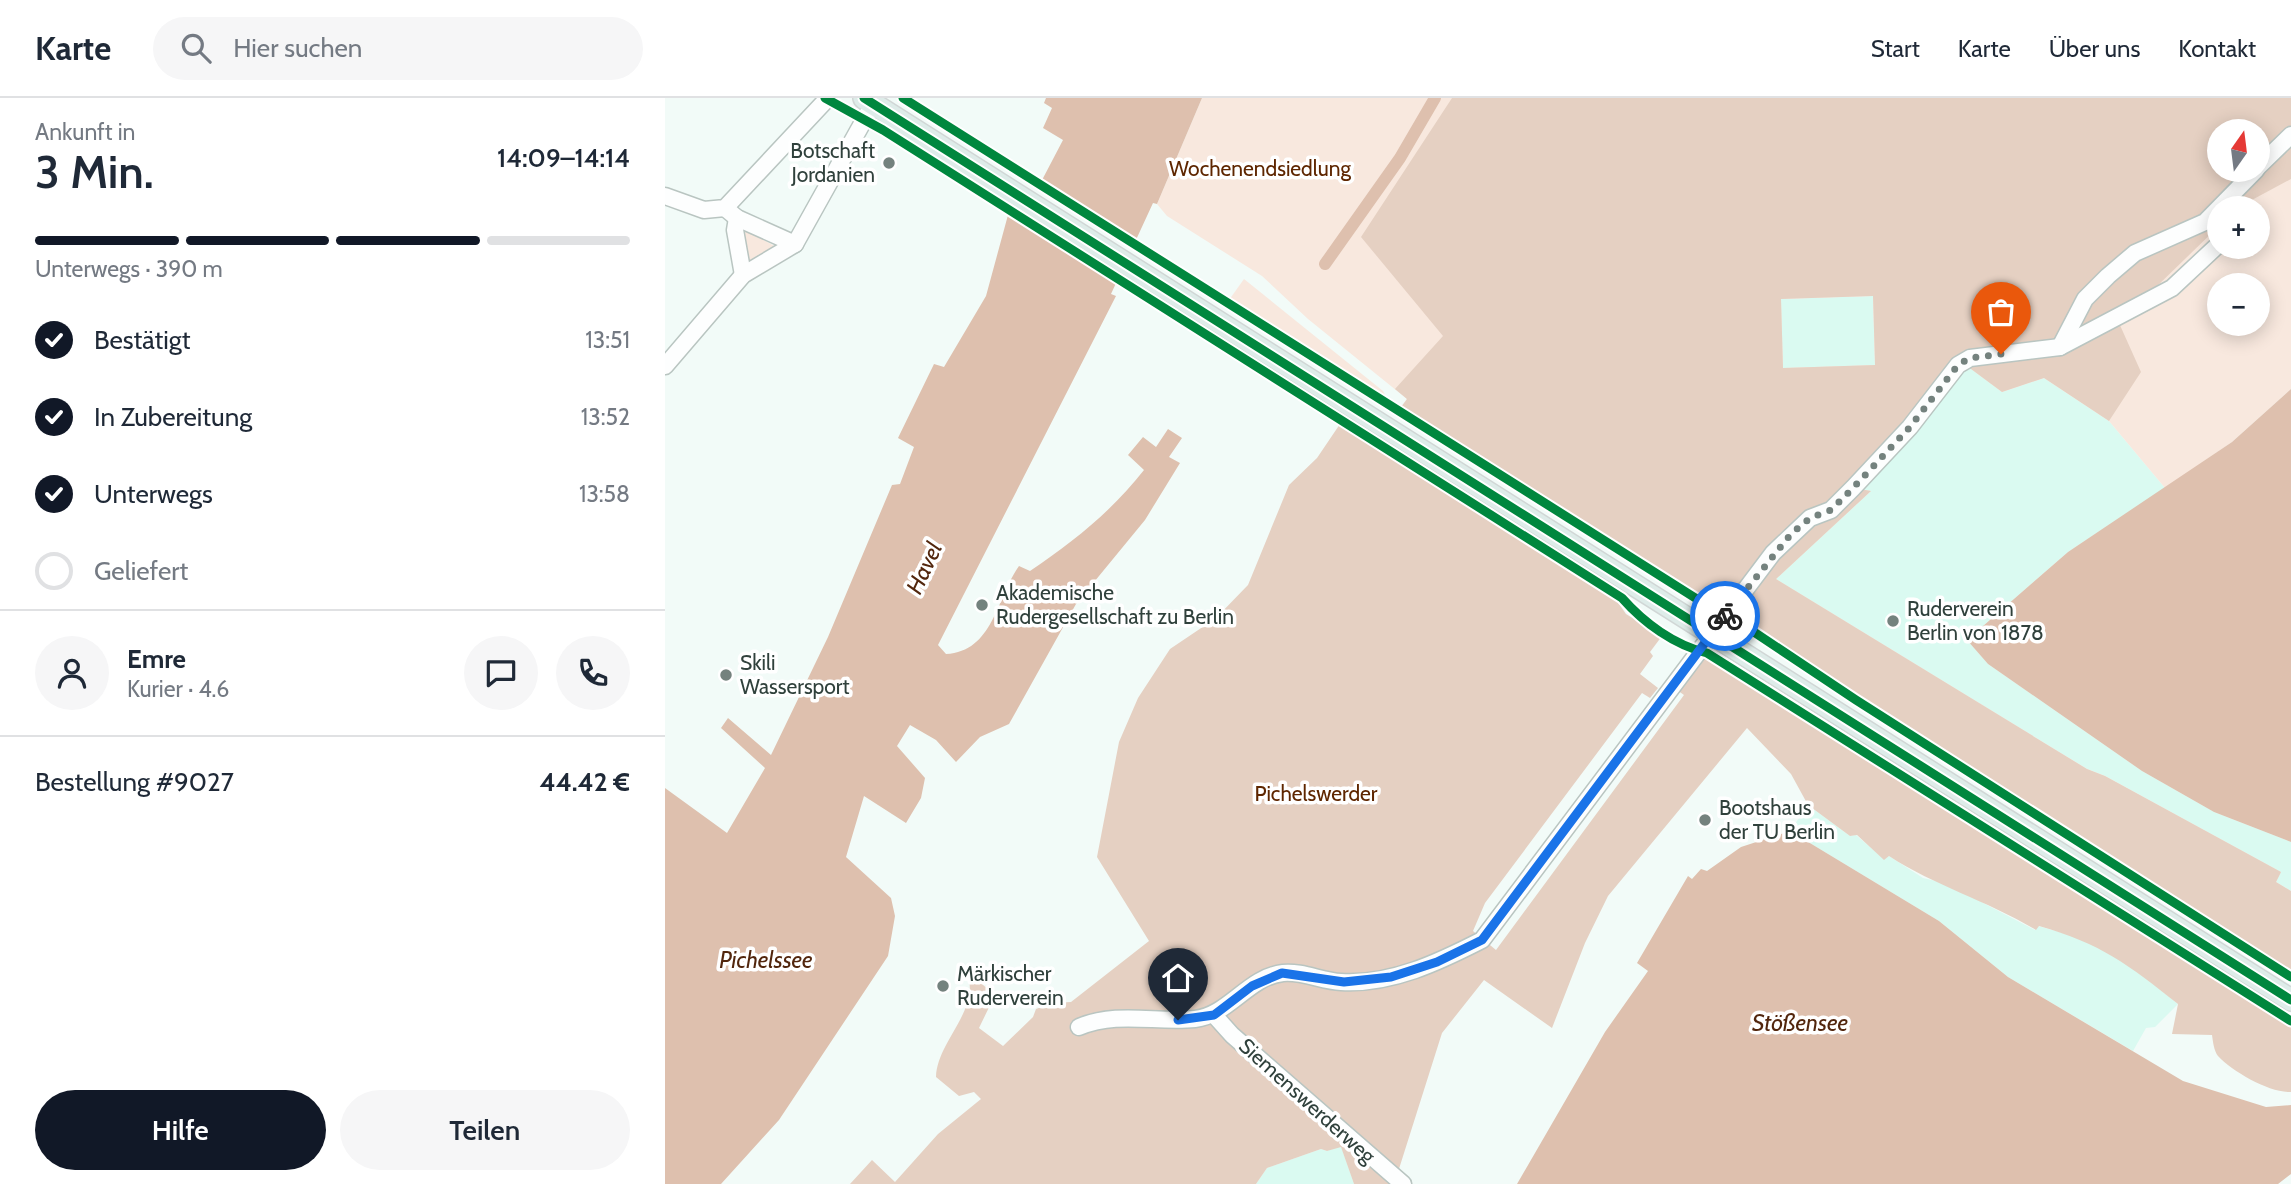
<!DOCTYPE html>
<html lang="de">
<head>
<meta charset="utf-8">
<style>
	:root { --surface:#fff; --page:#f6f6f7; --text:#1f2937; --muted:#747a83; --line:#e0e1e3; --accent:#111827 }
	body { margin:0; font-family:Cabin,sans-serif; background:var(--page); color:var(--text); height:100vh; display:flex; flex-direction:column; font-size:26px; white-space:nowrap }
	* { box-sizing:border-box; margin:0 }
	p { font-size:23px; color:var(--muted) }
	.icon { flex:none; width:38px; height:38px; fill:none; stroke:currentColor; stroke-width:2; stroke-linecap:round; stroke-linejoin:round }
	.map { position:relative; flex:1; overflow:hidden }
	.details { display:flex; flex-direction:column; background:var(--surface); width:665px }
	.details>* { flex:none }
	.needle { width:46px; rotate:14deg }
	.fabs { position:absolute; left:1542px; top:21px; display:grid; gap:14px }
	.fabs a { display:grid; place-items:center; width:63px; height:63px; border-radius:50%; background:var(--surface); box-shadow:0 4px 18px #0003; font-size:35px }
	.pin { position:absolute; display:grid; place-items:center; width:60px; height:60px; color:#fff; margin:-72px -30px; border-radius:50% 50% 50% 0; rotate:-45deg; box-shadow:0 0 7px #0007 }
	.pin .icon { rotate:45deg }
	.courier { position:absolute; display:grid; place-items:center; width:70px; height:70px; margin:-35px; border:5px solid #1a73e8; border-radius:50%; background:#fff; color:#222; box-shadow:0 2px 9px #0007 }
	.summary em { font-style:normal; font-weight:600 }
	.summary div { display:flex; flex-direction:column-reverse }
	.summary { display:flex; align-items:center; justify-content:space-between; height:119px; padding:0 35px }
	h1 { font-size:46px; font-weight:600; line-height:52px }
	.bar { display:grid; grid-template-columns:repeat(4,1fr); gap:10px 7px; align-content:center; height:84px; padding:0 35px }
	.bar i { height:9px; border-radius:5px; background:var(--line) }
	.bar .on { background:var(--accent) }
	.bar p { grid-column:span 4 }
	.line { display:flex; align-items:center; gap:18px; padding:0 35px; border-top:2px solid var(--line) }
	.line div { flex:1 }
	.round { display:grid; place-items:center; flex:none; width:74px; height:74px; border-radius:37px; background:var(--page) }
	ol { padding:0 35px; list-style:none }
	li { display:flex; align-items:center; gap:21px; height:77px }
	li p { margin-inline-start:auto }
	li .icon { padding:7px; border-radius:50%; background:var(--accent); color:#fff; stroke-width:4 }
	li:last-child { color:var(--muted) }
	li i { width:38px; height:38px; border:4px solid var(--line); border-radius:50% }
	.button { display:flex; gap:14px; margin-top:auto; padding:14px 35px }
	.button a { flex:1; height:80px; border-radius:42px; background:var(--accent); color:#fff; font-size:28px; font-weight:600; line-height:80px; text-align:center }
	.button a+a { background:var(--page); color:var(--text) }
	header { display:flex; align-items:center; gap:42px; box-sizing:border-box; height:98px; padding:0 35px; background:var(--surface); border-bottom:2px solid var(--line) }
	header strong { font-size:33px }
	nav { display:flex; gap:38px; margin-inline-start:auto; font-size:24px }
	.search { width:490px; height:63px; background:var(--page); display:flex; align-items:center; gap:18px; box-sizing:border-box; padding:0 24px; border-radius:38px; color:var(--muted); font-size:26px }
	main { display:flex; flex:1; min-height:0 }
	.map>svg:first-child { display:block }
	.built { fill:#dafaf1 }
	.green { fill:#f8e8de; fill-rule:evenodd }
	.forest { fill:#e5d0c2; fill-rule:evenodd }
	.water { fill:#dec0ae }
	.pier { fill:#f2fbf8 }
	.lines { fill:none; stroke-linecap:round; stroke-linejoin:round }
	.canal { stroke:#dec0ae; stroke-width:12 }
	.minor-casing { stroke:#b9c5c1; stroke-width:19 }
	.major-casing { stroke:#d1d7d6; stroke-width:24 }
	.minor { stroke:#fdfefe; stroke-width:16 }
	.major { stroke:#deece9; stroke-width:21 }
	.cycleway-casing { stroke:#fff; stroke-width:13 }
	.cycleway { stroke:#00873e; stroke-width:9 }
	.done { stroke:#74827e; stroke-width:7; stroke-dasharray:0 12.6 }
	.route { stroke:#1a73e8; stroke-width:9 }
	.poi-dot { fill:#74827e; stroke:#fff; stroke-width:2.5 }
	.labels { text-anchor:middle; stroke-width:7; stroke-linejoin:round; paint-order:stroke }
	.poi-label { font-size:21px; fill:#30413c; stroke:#fff; text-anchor:start }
	.park-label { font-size:21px; fill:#5e2600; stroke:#fff }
	.street-label { font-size:21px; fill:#30413c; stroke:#fff }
	.water-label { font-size:23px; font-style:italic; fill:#52260d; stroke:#fff }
</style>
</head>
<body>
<header>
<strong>Karte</strong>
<div class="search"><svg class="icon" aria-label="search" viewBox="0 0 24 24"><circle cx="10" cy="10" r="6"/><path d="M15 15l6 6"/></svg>Hier suchen</div>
<nav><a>Start</a><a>Karte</a><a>Über uns</a><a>Kontakt</a></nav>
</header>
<main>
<section class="details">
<div class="summary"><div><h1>3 Min.</h1><p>Ankunft in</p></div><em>14:09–14:14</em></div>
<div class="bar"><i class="on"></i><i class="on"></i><i class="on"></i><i></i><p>Unterwegs · 390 m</p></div>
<ol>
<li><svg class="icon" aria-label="check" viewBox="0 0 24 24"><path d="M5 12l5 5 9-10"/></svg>Bestätigt<p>13:51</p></li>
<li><svg class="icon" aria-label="check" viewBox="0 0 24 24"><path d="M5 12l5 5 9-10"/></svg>In Zubereitung<p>13:52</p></li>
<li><svg class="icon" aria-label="check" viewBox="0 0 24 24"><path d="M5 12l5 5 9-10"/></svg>Unterwegs<p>13:58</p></li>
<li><i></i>Geliefert</li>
</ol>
<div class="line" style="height:126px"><a class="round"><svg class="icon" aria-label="person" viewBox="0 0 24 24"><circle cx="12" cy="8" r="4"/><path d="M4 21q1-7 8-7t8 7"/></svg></a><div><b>Emre</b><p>Kurier · 4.6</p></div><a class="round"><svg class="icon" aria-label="chat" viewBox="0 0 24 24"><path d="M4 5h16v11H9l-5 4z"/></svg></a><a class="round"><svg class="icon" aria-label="phone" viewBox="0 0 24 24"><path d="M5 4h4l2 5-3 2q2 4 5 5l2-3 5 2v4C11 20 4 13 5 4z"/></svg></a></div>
<div class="line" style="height:91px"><div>Bestellung #9027</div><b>44.42 €</b></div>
<div class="button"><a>Hilfe</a><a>Teilen</a></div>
</section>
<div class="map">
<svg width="1626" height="1086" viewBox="0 0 1626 1086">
	<rect width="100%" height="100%" fill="#f2fbf8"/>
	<g class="built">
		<polygon points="1208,198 1210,268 1118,271 1115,201"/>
		<polygon points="1303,267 1337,294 1379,280 1444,323 1500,390 1403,454 1302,542 1323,566 1477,673 1549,714 1626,744 1626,793 1611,784 1615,774 1440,678 1422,671 1110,481 1205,394 1188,390"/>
		<polygon points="1143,707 1185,738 1191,737 1219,761 1224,758 1258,780 1280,785 1370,832 1373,828 1416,840 1466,868 1513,906 1490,929 1481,930 1468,953 1343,879 1274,823 1125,733"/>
		<polygon points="676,1048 689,1086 591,1086 602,1070 656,1051 662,1053"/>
	</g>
	<g class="green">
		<path d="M537 0H1626V291L1567 344 1500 390 1444 323 1379 280 1337 294 1302 268 1189 390 1206 393 1111 481 1422 671 1440 678 1616 774 1611 784 1626 793V875C1329 686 1035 495 737 309L742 301 643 221 597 178 502 118 492 106ZM1554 33H1592V72H1554ZM1554 110H1592V149H1554ZM1554 187H1592V226H1554ZM1208 198 1210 267 1118 270 1116 201Z"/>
		<polygon points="83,133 113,150 88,168 82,163 78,135"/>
		<polygon points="579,181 718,293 723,302 564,202"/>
	</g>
	<g class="forest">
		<path d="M787 0H1626V81L1572 110H1554V128L1454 225 1476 274 1444 323 1379 280 1337 294 1302 268 1189 390 1206 393 1111 481 1422 671 1440 678 1616 774 1611 784 1626 793V875L1178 590 1069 516 1057 513 736 309 742 301 730 291 778 238 696 139ZM1554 33H1592V72H1554ZM1208 198 1210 267 1118 270 1116 201Z"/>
		<path d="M675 326 950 500 961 516 997 538 985 554 988 558 975 576 993 590 985 600 977 595 820 805 808 833 831 852 1019 597 1012 592 1038 556 1626 929V994C1605 995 1568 974 1553 958 1549 953 1548 944 1547 937L1507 936 1513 906C1464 867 1435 845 1374 828L1371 832C1323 803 1270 788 1224 758L1219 762 1192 737 1185 738 1143 707 1126 676 1082 630 943 798 920 845 887 930 819 882 777 935 733 1074 747 1086H689L676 1049 662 1053 656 1051 602 1070 591 1086H185L207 1062 230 1084 273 1036 316 1001 309 994 294 998 271 979C272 945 311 915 304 882L311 881 330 897 314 930 338 948 368 919 371 911 387 905 406 904 484 843 432 759 454 644 473 600 505 551 551 520 583 487 624 387 652 360Z"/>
	</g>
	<g class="water">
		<path d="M381 0H537L492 106 488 105 446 196 451 198 273 547 281 556C329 553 331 500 354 468L365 473C408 444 447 413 479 372L463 357 478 339 491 349 503 331 517 340 504 359 515 365 480 422 411 506 344 626 315 639 291 664 271 642 245 627 232 648 260 680 256 700 241 725 199 698 181 759 226 800 230 818 223 858 114 1022 56 1086H0V690L62 735 100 670 56 630 63 620 106 657 163 539 227 387 235 386 249 349 233 340 269 266 279 269 321 198 343 117 376 84 398 42 378 30 387 10 379 5Z"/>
		<polygon points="1626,291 1626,744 1549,714 1477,673 1323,566 1302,542 1403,454 1567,344"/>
		<polygon points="1125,733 1274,823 1343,879 1518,983 1601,1009 1626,1007 1626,1076 1613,1086 852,1086 940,934 983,873 972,865 1023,778 1027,781 1036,771 1042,773 1076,749"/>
	</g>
	<polygon class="pier" points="373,82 474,145 456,185 342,113"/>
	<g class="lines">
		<polyline class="canal" points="660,166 735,60 770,0"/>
		<defs>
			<g id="minor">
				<polyline points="1592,70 1626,37"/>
				<polyline points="0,98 39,112 60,110 163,0"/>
				<polyline points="60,110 72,120 130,146"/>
				<polyline points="72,120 70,132 78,177"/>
				<polyline points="1395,249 1420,201 1443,178 1470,155 1540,124 1591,72"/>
				<polyline points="0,268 78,177 130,146 208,6"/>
				<polyline points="549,917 567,937 738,1086"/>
				<path d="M414 929C452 913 491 925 530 921 564 917 583 879 618 875 637 873 657 883 676 884 726 887 774 864 817 842L1108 455 1145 420 1166 412 1188 390 1245 329 1293 267 1305 260 1395 249 1507 190 1554 146"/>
			</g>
			<polyline id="major" points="199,0 1626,902"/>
		</defs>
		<use href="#minor" class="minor-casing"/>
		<use href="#major" class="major-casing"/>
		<use href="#minor" class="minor"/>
		<use href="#major" class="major"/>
		<defs>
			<g id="cycleway">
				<path d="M160 0 218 32 957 500C979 525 1009 547 1042 555L1626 923"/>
				<polyline points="199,0 1626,902"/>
				<polyline points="238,0 1043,508 1062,516 1191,602 1626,879"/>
			</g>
		</defs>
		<use href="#cycleway" class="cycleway-casing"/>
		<use href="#cycleway" class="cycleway"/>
	</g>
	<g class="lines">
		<polyline class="done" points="1060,518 1126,436 1145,420 1166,412 1188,390 1245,329 1293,267 1305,260 1336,256"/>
		<polyline class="route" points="513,922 549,917 587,888 617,875 679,884 726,879 772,864 817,842 1060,518"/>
	</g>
	<g class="poi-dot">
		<circle cx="224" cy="65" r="7"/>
		<circle cx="317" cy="507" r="7"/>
		<circle cx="1228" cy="523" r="7"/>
		<circle cx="61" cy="577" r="7"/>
		<circle cx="1040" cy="722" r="7"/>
		<circle cx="278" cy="888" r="7"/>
	</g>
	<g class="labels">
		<g class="poi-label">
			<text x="210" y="60" text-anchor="end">Botschaft<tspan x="210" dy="24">Jordanien</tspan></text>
			<text x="331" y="502">Akademische<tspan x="331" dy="24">Rudergesellschaft zu Berlin</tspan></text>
			<text x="1242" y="518">Ruderverein<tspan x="1242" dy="24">Berlin von 1878</tspan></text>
			<text x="75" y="572">Skili<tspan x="75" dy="24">Wassersport</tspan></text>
			<text x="1054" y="717">Bootshaus<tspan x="1054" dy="24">der TU Berlin</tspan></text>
			<text x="292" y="883">Märkischer<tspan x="292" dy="24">Ruderverein</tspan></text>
		</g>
		<g class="park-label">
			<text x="595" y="78">Wochenendsiedlung</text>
			<text x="651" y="703">Pichelswerder</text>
		</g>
		<g class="street-label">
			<text transform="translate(642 1003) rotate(42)" y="7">Siemenswerderweg</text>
		</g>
		<g class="water-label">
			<text transform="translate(259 470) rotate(-65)" y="8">Havel</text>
			<text x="101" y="870">Pichelssee</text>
			<text x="1135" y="933">Stößensee</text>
		</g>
	</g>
</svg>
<div class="fabs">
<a><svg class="needle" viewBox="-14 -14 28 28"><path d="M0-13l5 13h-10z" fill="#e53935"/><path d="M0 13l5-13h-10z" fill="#747a83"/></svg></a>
<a>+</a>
<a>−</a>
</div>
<div class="pin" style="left:1336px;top:256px;background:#ea580c"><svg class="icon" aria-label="bag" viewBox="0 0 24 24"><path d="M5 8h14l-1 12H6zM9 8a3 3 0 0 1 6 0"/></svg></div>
<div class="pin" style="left:513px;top:922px;background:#1f2937"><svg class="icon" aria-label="home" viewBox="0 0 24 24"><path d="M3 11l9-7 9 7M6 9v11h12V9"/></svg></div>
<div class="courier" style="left:1060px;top:518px"><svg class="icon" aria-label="bike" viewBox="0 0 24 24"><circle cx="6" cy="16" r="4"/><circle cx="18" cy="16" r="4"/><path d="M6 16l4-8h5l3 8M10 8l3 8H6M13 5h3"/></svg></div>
</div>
</main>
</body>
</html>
